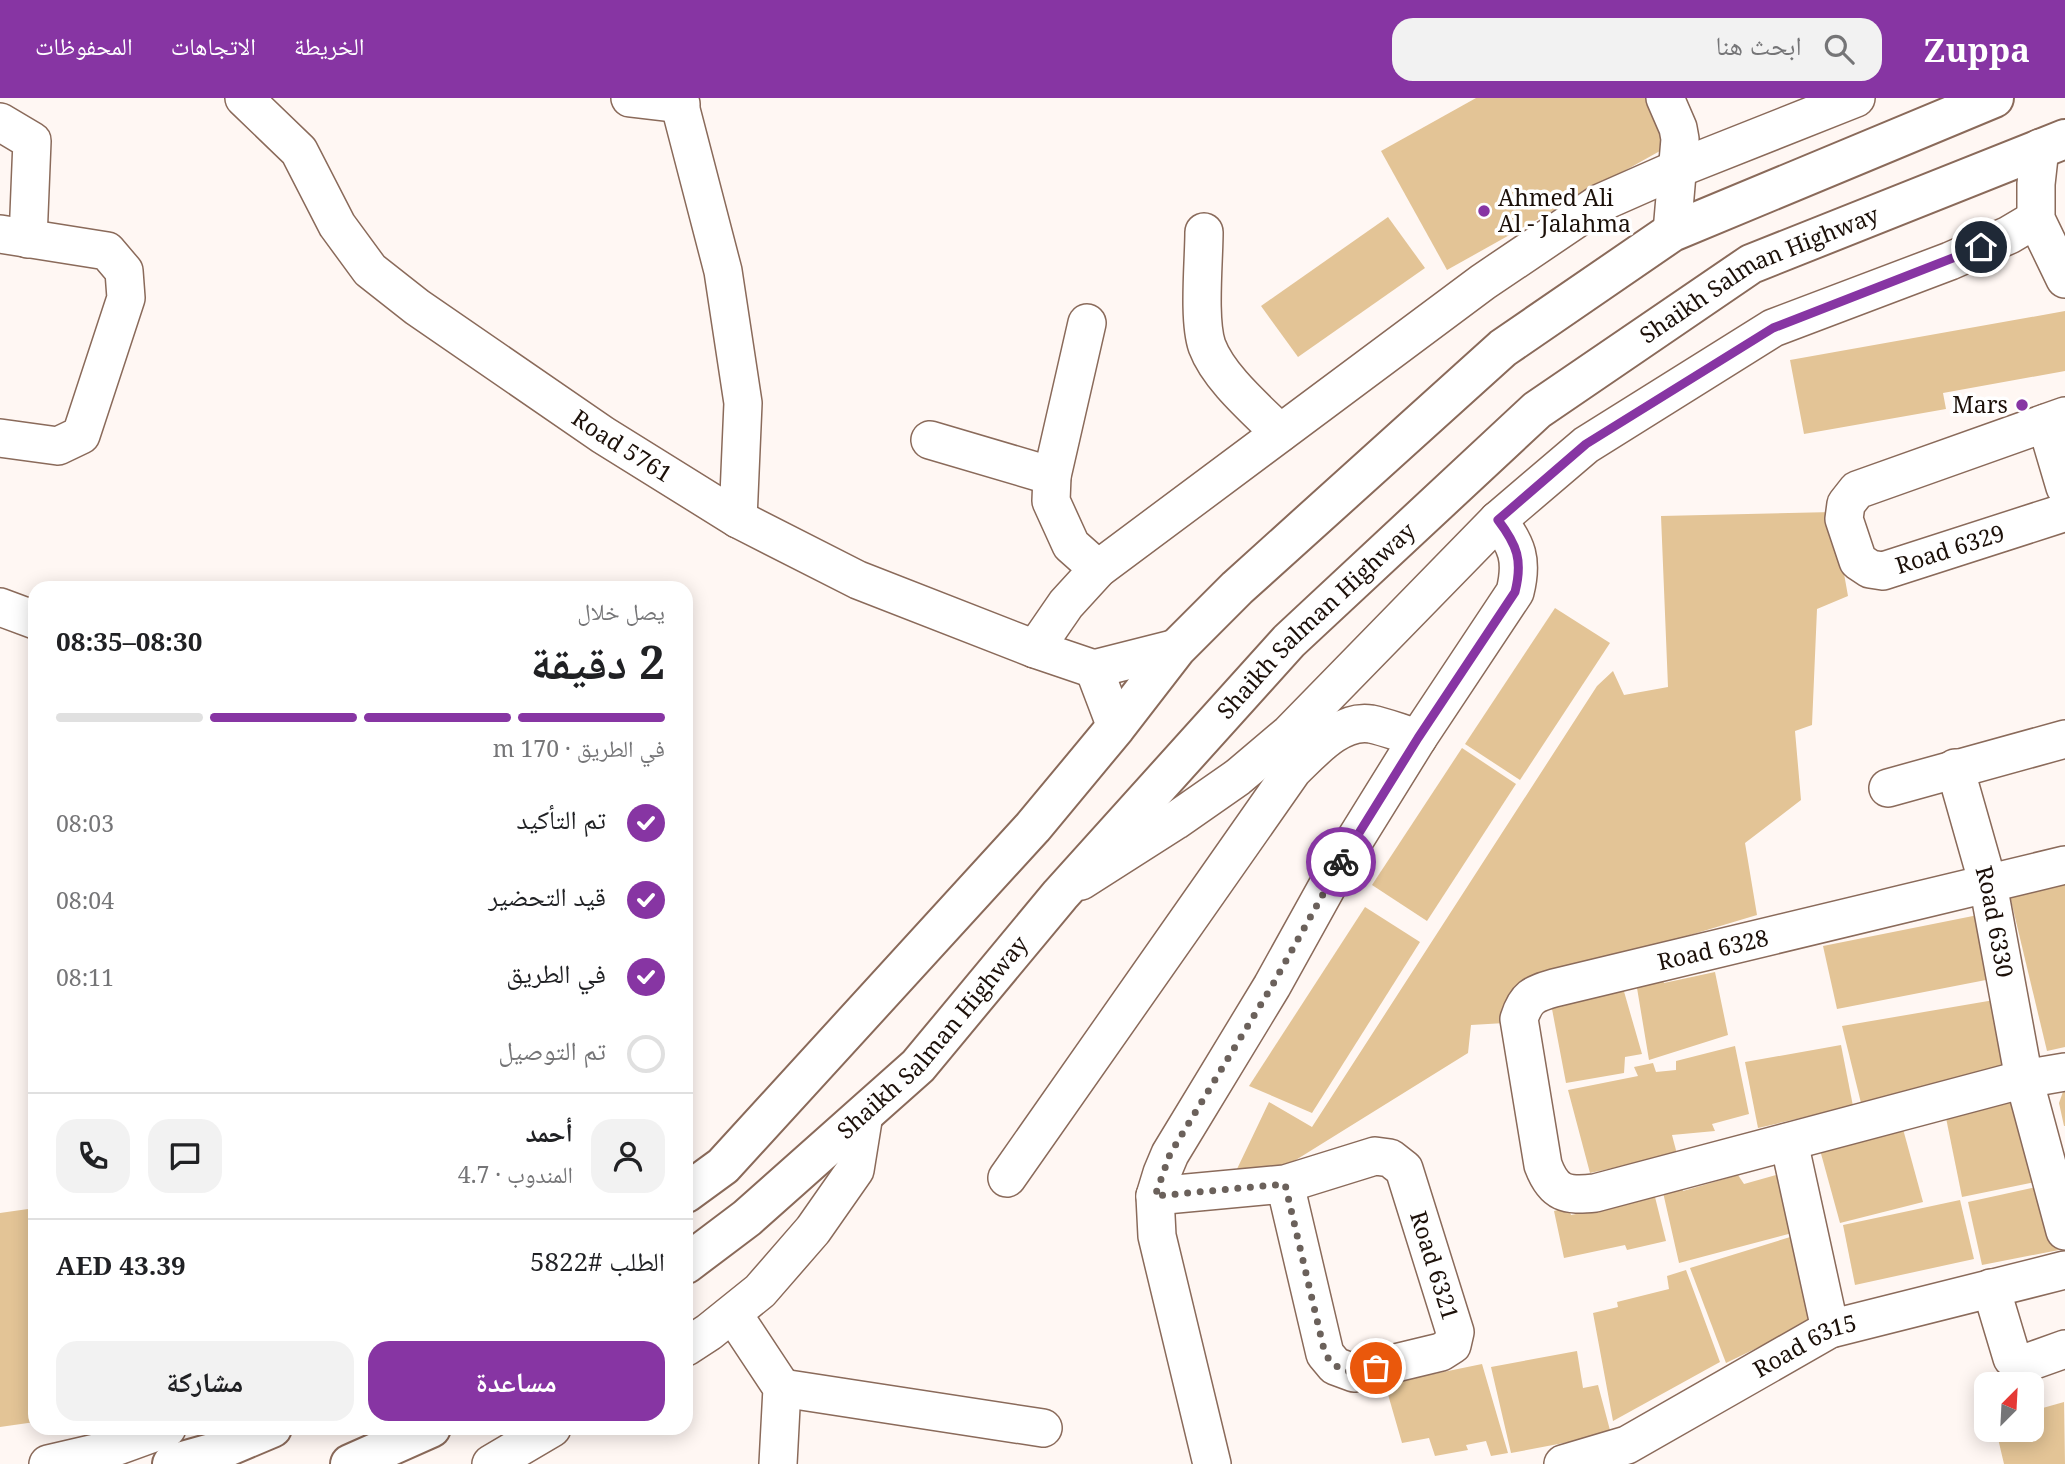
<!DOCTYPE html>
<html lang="ar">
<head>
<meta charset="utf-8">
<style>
	:root { --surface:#fff; --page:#f2f2f2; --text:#202124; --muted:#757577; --line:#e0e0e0; --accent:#8735a3 }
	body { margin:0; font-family:"Noto Serif","Noto Naskh Arabic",serif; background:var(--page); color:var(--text); direction:rtl; height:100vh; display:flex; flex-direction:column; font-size:26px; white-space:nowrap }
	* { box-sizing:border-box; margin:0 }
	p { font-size:23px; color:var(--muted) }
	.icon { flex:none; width:38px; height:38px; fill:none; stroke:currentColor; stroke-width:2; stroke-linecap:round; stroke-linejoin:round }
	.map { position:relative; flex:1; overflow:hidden; direction:ltr }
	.sheet { position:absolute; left:28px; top:483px; width:665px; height:854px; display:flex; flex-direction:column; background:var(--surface); border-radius:21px; box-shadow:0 4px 18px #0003; direction:rtl }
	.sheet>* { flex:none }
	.needle { width:46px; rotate:24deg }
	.controls { position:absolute; left:1974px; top:1274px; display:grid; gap:14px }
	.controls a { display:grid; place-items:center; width:70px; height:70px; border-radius:14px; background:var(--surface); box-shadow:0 4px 18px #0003; font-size:35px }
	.pin { position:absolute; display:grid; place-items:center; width:60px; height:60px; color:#fff; margin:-30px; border:4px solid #fff; border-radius:50%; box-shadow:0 2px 7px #0007 }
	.courier { position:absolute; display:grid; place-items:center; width:70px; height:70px; margin:-35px; border:5px solid #8735a3; border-radius:50%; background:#fff; color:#222; box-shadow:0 2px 9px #0007 }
	.overview em { font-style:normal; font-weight:700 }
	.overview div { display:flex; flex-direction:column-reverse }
	.overview { display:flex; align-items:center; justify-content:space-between; height:119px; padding:0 28px }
	h1 { font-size:46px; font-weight:700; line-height:52px }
	.bar { display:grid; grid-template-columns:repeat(4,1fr); gap:10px 7px; align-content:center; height:84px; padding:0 28px }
	.bar i { height:9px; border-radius:5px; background:var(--line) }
	.bar .current { background:var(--accent) }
	.bar p { grid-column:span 4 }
	.line { display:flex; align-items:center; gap:18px; padding:0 28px; border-top:2px solid var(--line) }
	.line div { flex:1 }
	.round { display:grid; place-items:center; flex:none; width:74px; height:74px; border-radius:21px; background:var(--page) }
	ol { padding:0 28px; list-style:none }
	li { display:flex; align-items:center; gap:21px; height:77px }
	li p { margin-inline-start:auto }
	li .icon { padding:7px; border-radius:50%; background:var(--accent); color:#fff; stroke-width:4 }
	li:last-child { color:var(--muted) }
	li i { width:38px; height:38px; border:4px solid var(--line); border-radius:50% }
	.cta { display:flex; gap:14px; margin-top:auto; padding:14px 28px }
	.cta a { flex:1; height:80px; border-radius:21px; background:var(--accent); color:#fff; font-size:28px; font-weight:700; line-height:80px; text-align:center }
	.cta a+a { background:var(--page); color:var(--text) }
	header { display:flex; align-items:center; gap:42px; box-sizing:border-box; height:98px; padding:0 35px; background:var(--accent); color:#fff }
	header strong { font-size:33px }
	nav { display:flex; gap:38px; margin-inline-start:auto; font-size:24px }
	.search { width:490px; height:63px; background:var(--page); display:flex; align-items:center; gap:18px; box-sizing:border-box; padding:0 24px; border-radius:21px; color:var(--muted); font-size:26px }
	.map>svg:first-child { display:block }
	.building { fill:#e3c496 }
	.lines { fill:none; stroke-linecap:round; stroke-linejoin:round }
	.minor-casing { stroke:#8a6a5a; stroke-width:40 }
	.major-casing { stroke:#8a6a5a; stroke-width:42 }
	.minor { stroke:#fff; stroke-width:37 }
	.major { stroke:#fff; stroke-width:38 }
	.done { stroke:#6b615b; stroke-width:7; stroke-dasharray:0 12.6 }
	.route { stroke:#8735a3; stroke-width:9 }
	.poi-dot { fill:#8735a3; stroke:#fff; stroke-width:2.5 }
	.labels { text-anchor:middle; stroke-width:7; stroke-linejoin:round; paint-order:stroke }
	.poi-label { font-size:23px; fill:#1c1009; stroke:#fff; text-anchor:start }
	.street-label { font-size:23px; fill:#1c1009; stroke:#fff }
</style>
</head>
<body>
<header>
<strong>Zuppa</strong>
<div class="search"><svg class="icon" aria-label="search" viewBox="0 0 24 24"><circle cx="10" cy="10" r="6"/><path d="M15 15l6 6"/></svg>ابحث هنا</div>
<nav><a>الخريطة</a><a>الاتجاهات</a><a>المحفوظات</a></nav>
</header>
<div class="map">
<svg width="2065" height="1366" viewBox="0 0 2065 1366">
	<rect width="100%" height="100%" fill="#fff7f3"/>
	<g class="building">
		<polygon points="1476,0 1651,0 1676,44 1447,172 1381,53"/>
		<polygon points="1388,119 1425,170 1298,259 1261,208"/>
		<polygon points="2065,213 2065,273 1943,295 1946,311 1804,336 1790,262"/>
		<polygon points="1833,414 1848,498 1817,511 1812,627 1795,633 1801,702 1745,745 1757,817 1536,883 1505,925 1471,927 1468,955 1270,1078 1237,1071 1269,1004 1312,1029 1597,588 1613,573 1624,597 1668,589 1661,418"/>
		<polygon points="1555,510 1610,545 1520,682 1465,646"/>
		<polygon points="1462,650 1516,686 1427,823 1372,787"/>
		<polygon points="2065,777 2065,949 2047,953 2008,790"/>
		<polygon points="1365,809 1420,844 1312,1015 1249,988"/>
		<polygon points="1978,817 1991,881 1837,911 1823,848"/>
		<polygon points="1660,874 1664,885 1715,874 1728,937 1649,962 1636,884"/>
		<polygon points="1623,890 1642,956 1625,959 1624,975 1566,985 1552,911"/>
		<polygon points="2000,901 2013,975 1862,1009 1842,928"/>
		<polygon points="1841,947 1853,1008 1758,1030 1745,964"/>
		<polygon points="1735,948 1749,1016 1712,1026 1715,1033 1672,1037 1677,1056 1590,1075 1568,992 1638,978 1634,969 1653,965 1656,974 1676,972 1676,963"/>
		<polygon points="2065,988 2065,1028 2064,1028 2059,1005"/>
		<polygon points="2022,994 2040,1083 1962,1099 1944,1010"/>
		<polygon points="1900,1020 1923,1104 1840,1125 1817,1041"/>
		<polygon points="1774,1068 1784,1068 1800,1133 1679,1165 1662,1090 1678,1083 1683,1093 1738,1077 1744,1086 1776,1077"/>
		<polygon points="2046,1087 2059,1152 1982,1167 1968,1104"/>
		<polygon points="1616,1099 1620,1108 1655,1099 1666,1143 1627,1152 1625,1147 1564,1160 1554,1113 1568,1109 1571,1117 1597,1112"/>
		<polygon points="1960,1102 1974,1161 1855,1187 1843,1127"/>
		<polygon points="35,1110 35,1324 0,1329 0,1115"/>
		<polygon points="1800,1136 1821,1219 1726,1265 1690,1170"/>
		<polygon points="1686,1172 1720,1264 1613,1323 1593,1215 1618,1209 1617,1204 1669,1191 1667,1178"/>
		<polygon points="1577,1253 1583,1290 1598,1287 1611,1336 1511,1355 1491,1269"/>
		<polygon points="1482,1266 1508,1355 1491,1358 1486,1343 1466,1347 1468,1352 1435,1358 1429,1340 1402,1345 1385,1286"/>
		<polygon points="2064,1304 2065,1366 2004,1366 1996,1332 2032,1332 2032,1313"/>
	</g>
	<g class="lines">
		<defs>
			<g id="minor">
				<path id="s1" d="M244 0 299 53 337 127 370 172 417 209 603 337 738 421 858 482 1035 551 1094 571"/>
				<polyline points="630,0 681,6"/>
				<polyline points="678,0 723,173 743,305 738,421"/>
				<polyline points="1665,0 1678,30 1680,41 1672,134"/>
				<polyline points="0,24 32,43 28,141"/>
				<polyline points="2040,50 2036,86 2036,121 2065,181"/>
				<path d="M1204 134C1204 163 1198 222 1207 248 1219 280 1256 311 1280 335"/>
				<polyline points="0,136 107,153 124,173 126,200 81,337 58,348 0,340"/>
				<polyline points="1087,225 1052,378 1051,403 1071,447 1098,471"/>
				<path id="s2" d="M2065 318 1857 392 1846 406 1844 421 1858 463 1870 471 1883 473 2060 416 2065 411"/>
				<polyline points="2046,325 2065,389"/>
				<polyline points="930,342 1052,378"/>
				<polyline points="0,509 35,522"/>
				<polyline points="1035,551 1066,506 1098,471 1483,184 1600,105 1677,71 1856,0"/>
				<polyline points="1094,571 1177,550"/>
				<polyline points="1094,571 1116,629"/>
				<path id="s3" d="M1955 670 1988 786 2024 981 2065 1133"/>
				<polyline points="1888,690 2065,641"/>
				<path d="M2065 767 1554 890C1533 896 1526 899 1519 921L1543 1067C1554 1096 1566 1098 1595 1095L2024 981 2065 974"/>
				<polyline points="1081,783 1175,723 1238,679 1290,635 1498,422 1586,347 1773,230 1950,163 2009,137 2036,121"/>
				<polyline points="1789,1044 1830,1231"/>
				<path d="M1007 1080 1293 672C1313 653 1340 621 1371 626 1386 629 1403 636 1418 640"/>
				<path id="s4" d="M1155 1098 1285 1086 1375 1058 1390 1060 1404 1071 1455 1234 1452 1247 1441 1254 1354 1275 1335 1268 1325 1256 1285 1086"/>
				<polyline points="1991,1190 2012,1260 2023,1266 2065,1251"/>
				<polyline points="733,1216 782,1290 778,1366"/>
				<polyline points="686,1249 709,1234 760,1193 813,1132 855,1072 864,1016"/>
				<polyline points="782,1290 1043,1330"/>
				<polyline points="48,1366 104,1353 167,1330"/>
				<polyline points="491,1366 552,1330"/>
				<path d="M1212 1366 1157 1138 1155 1098 1162 1075 1170 1056 1272 888 1338 769 1418 640 1515 494C1523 462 1517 447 1498 422"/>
				<path id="s5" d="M1563 1366 1627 1347 1830 1231 2065 1172"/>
			</g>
			<g id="major">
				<polyline points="686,1095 723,1068 1033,729 1116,629 1177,550 1237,490 1503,250 1672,134 1994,0"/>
				<path id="s6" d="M686 1166 747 1120 918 968 1060 797 1289 543 1537 312 1751 166 2065 41"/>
				<polyline points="172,1366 215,1354 272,1330"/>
				<polyline points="350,1366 431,1330"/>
			</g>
		</defs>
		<use href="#minor" class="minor-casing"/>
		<use href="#major" class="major-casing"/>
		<use href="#minor" class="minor"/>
		<use href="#major" class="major"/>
	</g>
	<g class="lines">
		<path class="done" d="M1341 764 1272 888 1170 1056 1155 1098 1285 1086 1325 1256C1341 1277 1352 1276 1376 1270"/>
		<path class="route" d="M1341 764 1418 640 1515 494C1523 462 1517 447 1498 422L1586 346 1773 230 1981 149"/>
	</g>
	<g class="poi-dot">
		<circle cx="1484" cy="113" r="7"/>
		<circle cx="2022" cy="307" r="7"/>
	</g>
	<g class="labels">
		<g class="poi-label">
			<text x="1498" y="108">Ahmed Ali<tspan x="1498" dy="26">Al - Jalahma</tspan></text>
			<text x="2008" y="315" text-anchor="end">Mars</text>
		</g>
		<g class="street-label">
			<text dy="8" stroke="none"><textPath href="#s6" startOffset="1470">Shaikh Salman Highway</textPath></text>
			<text dy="8" stroke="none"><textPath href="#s1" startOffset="523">Road 5761</textPath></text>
			<text dy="8" stroke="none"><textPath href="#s2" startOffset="396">Road 6329</textPath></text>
			<text dy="8" stroke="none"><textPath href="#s6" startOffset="903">Shaikh Salman Highway</textPath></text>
			<text dy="8" stroke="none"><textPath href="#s3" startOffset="159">Road 6330</textPath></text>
			<text transform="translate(1713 852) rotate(-13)" y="8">Road 6328</text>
			<text dy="8" stroke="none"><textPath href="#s6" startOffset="336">Shaikh Salman Highway</textPath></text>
			<text dy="8" stroke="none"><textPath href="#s4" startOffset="359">Road 6321</textPath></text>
			<text dy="8" stroke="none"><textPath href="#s5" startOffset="271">Road 6315</textPath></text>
		</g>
	</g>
</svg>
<div class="controls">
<a><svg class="needle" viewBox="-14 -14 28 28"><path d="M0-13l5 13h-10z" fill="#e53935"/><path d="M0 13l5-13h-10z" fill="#757577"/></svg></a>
</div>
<div class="pin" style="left:1376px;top:1270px;background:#ea580c"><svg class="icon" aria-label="bag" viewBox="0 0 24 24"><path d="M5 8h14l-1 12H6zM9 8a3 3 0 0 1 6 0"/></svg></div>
<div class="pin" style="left:1981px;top:149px;background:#1f2937"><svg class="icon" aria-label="home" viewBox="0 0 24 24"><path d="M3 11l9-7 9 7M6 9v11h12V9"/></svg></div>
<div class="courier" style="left:1341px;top:764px"><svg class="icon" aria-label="bike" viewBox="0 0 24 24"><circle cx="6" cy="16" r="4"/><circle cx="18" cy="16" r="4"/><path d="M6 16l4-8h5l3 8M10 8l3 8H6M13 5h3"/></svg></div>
<section class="sheet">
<div class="overview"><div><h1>2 دقيقة</h1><p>يصل خلال</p></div><em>08:30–08:35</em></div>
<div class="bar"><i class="current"></i><i class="current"></i><i class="current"></i><i></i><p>في الطريق · 170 m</p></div>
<ol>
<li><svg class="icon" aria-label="check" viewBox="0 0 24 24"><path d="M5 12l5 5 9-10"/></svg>تم التأكيد<p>08:03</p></li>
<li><svg class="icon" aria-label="check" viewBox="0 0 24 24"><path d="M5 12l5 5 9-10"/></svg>قيد التحضير<p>08:04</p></li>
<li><svg class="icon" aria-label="check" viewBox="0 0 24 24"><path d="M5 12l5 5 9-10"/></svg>في الطريق<p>08:11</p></li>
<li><i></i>تم التوصيل</li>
</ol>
<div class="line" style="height:126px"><a class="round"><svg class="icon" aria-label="person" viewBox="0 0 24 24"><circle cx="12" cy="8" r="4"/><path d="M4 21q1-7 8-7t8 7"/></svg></a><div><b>أحمد</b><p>المندوب · 4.7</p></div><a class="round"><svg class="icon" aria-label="chat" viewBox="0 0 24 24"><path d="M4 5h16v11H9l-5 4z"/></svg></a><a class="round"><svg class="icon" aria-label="phone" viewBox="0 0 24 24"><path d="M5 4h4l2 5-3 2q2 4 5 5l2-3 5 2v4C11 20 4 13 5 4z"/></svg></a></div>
<div class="line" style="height:91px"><div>الطلب #5822</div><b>AED 43.39</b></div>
<div class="cta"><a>مساعدة</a><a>مشاركة</a></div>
</section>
</div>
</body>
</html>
